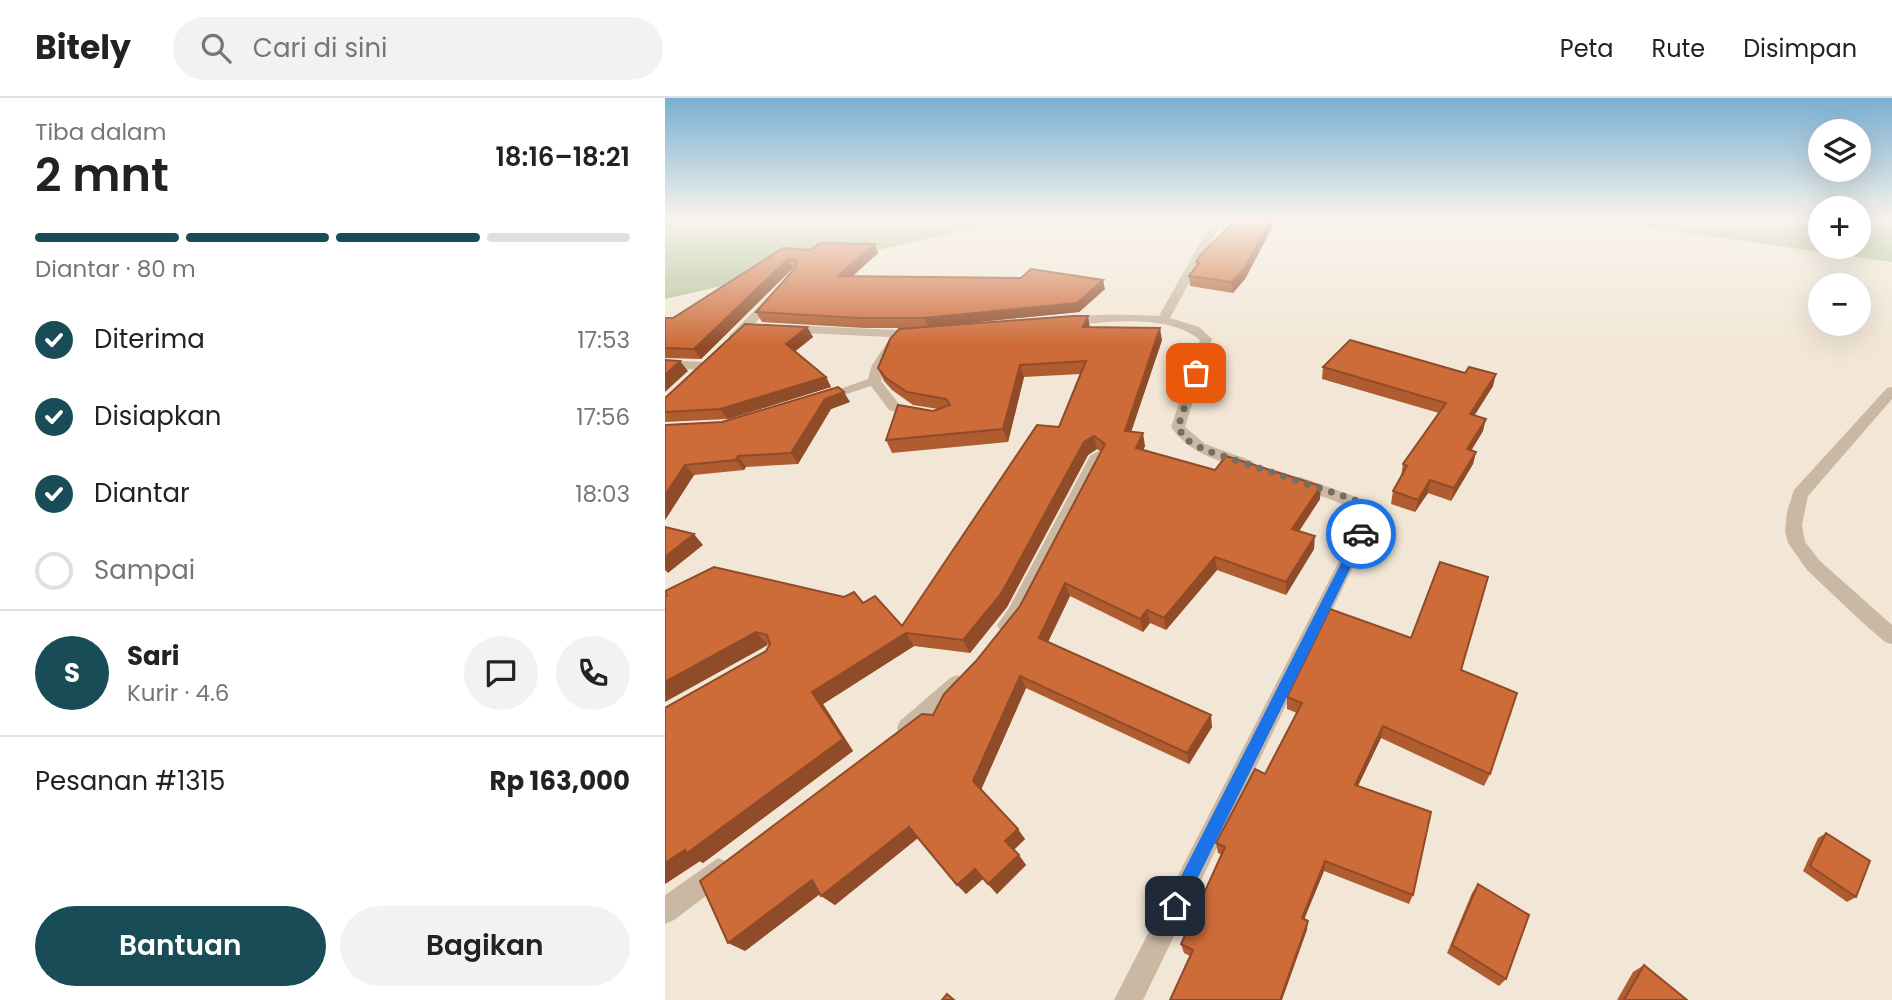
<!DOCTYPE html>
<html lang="id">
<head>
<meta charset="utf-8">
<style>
	:root { --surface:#fff; --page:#f2f2f2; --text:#222; --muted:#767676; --line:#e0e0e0; --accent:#184d57 }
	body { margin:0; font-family:Poppins,sans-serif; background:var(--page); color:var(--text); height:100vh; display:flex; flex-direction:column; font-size:26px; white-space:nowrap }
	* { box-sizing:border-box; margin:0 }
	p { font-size:23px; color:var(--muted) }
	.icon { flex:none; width:38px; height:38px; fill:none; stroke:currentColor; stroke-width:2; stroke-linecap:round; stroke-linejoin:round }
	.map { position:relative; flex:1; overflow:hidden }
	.details { display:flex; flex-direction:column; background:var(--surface); width:665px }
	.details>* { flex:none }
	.buttons { position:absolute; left:1143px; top:21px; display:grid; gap:14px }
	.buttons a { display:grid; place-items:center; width:63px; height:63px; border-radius:50%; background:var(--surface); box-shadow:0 7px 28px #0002; font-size:35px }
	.pin { position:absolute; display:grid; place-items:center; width:60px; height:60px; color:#fff; margin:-30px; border-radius:14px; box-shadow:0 4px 10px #0006 }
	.courier { position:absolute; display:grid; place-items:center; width:70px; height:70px; margin:-35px; border:5px solid #1a73e8; border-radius:50%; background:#fff; color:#222; box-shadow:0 2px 9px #0007 }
	.head em { font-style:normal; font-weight:600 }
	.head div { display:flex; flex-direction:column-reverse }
	.head { display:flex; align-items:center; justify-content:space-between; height:119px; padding:0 35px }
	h1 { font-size:46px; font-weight:600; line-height:52px }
	.bar { display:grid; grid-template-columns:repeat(4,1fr); gap:10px 7px; align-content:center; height:84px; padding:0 35px }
	.bar i { height:9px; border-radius:5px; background:var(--line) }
	.bar .selected { background:var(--accent) }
	.bar p { grid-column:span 4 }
	.line { display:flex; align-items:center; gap:18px; padding:0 35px; border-top:2px solid var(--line) }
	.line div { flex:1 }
	.round { display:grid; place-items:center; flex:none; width:74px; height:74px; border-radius:37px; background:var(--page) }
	ol { padding:0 35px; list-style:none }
	li { display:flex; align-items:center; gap:21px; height:77px }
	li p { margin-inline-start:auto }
	li .icon { padding:7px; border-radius:50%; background:var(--accent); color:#fff; stroke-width:4 }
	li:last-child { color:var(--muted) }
	li i { width:38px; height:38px; border:4px solid var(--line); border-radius:50% }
	.action { display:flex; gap:14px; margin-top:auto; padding:14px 35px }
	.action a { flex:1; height:80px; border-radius:42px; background:var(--accent); color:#fff; font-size:28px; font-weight:600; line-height:80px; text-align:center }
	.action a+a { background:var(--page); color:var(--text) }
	header { display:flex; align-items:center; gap:42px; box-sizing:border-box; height:98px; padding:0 35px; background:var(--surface); border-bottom:2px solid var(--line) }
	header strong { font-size:33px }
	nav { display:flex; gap:38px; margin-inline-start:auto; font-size:24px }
	.search { width:490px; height:63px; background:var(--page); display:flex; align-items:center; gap:18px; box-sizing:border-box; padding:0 24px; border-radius:38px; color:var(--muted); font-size:26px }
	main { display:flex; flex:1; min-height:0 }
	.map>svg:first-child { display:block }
	.green { fill:#aec196 }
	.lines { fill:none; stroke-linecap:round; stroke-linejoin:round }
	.minor { fill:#cab8a2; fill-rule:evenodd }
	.wall { fill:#b05c31 }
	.shaded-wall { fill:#904b28 }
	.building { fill:#cd6b39; stroke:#904b28; stroke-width:2 }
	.route { fill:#1a73e8 }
	.done { stroke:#766d63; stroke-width:7; stroke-dasharray:0 12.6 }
</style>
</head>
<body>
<header>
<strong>Bitely</strong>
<div class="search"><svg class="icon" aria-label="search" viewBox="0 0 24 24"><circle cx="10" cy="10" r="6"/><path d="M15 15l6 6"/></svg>Cari di sini</div>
<nav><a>Peta</a><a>Rute</a><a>Disimpan</a></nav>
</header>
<main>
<section class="details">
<div class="head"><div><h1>2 mnt</h1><p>Tiba dalam</p></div><em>18:16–18:21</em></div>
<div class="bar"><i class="selected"></i><i class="selected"></i><i class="selected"></i><i></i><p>Diantar · 80 m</p></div>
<ol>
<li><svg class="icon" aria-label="check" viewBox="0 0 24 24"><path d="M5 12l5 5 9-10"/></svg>Diterima<p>17:53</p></li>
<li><svg class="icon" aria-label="check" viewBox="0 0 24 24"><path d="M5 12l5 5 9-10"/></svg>Disiapkan<p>17:56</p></li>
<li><svg class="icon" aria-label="check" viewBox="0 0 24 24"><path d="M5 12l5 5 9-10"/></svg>Diantar<p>18:03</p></li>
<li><i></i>Sampai</li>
</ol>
<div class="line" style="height:126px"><b class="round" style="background:var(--accent);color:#fff">S</b><div><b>Sari</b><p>Kurir · 4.6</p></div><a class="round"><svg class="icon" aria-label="chat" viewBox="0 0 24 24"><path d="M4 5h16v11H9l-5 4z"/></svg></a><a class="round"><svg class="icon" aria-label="phone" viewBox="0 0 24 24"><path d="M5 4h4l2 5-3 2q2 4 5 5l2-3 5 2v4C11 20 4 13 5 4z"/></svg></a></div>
<div class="line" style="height:91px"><div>Pesanan #1315</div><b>Rp 163,000</b></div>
<div class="action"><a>Bantuan</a><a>Bagikan</a></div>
</section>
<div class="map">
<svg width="1227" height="902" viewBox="0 0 1227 902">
	<rect width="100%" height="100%" fill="#f2e7d6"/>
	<g class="green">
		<polygon points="0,122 344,122 0,201"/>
		<polygon points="930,122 1155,122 1155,149 1194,149 1194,122 1227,122 1227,164"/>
	</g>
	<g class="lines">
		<g class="minor">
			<path d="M548 122H558L505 220 534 229 547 241 520 329 540 346 587 363 590 366 582 371C552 363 524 355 506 329L535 242C502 215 440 224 400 228L394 224C408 214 474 217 494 218Z"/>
			<polygon points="103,199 113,201 72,244 64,244 64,238"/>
			<polygon points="121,227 254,233 254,239 237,239 219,267 216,283 234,306 261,317 254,321 224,312 206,288 157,304 150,300 203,281 207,267 226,239 117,234 117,228"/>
			<polygon points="0,262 38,264 44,268 38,272 0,270"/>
			<polygon points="1227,289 1227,301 1143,398 1137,427 1140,444 1155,463 1227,527 1227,546 1220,544 1197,524 1142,472 1123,445 1120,433 1122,414 1129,392 1222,290"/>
			<path d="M433 353 441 358 358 520C351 530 347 536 335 532L332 527 344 510 425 358Z"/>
			<polygon points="635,379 703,403 710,415 707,430 478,902 449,902 691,430 694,415 691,411 629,388 627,384 629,380"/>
			<polygon points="292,577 299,580 302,586 299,592 251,637 243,640 235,637 232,630 235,623 285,580"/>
			<polygon points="53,760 62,764 66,773 62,782 9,822 0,826 0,797"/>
		</g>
	</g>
	<g class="wall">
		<polygon points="571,122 626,122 624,125 610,124 580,181 568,195 525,188 524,178 532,168 531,164"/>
		<polygon points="118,150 213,155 188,178 440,191 414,214 293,226 425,229 497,242 466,334 480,348 478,352 655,401 634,433 649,451 621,497 552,472 501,532 485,525 478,534 405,498 383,544 547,629 524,666 361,590 316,692 360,741 349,752 361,767 332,796 318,781 301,796 253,740 170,807 155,796 80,853 355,508 436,354 432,351 423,357 342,509 305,555 249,548 158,606 188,653 38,765 35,763 0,786 0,610 101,553 104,547 0,498 198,505 237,528 394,329 415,276 359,279 343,344 227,355 221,342 268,313 273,311 248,307 227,292 219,283 213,270 248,230 199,230 97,224 91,214 130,170 128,170 36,261 0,260 0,220 8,220"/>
		<polygon points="142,229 148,239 130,253 161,279 166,289 63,321 0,324 0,300"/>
		<polygon points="658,269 828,288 809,317 818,333 806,353 811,354 808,366 786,403 763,395 750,414 726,406 728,393 736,378 738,366 774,315 657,281"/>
		<polygon points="185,304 166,311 133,366 81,369 79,372 29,377 0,422 0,327 57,324"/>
		<polygon points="796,572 825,676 819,688 716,640 693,688 748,797 744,806 659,773 639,821 642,832 525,858 519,855 516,846 557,757 553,755 551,745 600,676 632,615 622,611 622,599"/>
		<polygon points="1161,735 1191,799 1182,804 1138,773 1153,740"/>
		<polygon points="813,786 841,881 834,888 782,855 807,795"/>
		<polygon points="979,867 1022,902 952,902 968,874"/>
	</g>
	<g class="shaded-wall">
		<polygon points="606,122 610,122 610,124 580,181 568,195 567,184"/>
		<polygon points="210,146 213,155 177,187 173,178"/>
		<polygon points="123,161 128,170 36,261 29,251"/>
		<polygon points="438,182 440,191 414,214 263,229 259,220"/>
		<polygon points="423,218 425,230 418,229"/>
		<polygon points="142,229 148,239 127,256 121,246"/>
		<polygon points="495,230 497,242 462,346 460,333"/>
		<polygon points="15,263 23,273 0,294 0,277"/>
		<polygon points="355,267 359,279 343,344 338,331"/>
		<polygon points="831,276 828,288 803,328 805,316"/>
		<polygon points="161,279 166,289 63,321 55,311"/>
		<polygon points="179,294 185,304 166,311 133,366 126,355 160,301"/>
		<polygon points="821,321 818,333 799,364 802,351"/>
		<polygon points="478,335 480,348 473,363 471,350"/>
		<polygon points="429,338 432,351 423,357 342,509 305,555 298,542 419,344"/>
		<polygon points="811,354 808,366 786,403 789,390"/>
		<polygon points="73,358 81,369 79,372 71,362"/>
		<polygon points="20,367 29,377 0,422 0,397"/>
		<polygon points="765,382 763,395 750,414 753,402"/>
		<polygon points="656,388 655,401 627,444 627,431"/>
		<polygon points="29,436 38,447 3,475 0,472 0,459"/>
		<polygon points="650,438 649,451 621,497 621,484"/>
		<polygon points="550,459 552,472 501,532 499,520"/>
		<polygon points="400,485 405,498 379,552 374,540"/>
		<polygon points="482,512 485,525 478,534 475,521"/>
		<polygon points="91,534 103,547 0,604 0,584"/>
		<polygon points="241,535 249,548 158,606 188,653 38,765 35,763 0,786 0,765 147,594"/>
		<polygon points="355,578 361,590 315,694 308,683"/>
		<polygon points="546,617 547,629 524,666 522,655"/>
		<polygon points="718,628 716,640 688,698 690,687"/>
		<polygon points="244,729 254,739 170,807 156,798"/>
		<polygon points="353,731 360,741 347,753 340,743"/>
		<polygon points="354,757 361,767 332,796 323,786"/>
		<polygon points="660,763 659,773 636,829 637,820"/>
		<polygon points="310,771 319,780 301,796 292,787"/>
		<polygon points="147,782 160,792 80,853 63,845"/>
		<polygon points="643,823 642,832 617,902 615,902"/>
	</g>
	<g class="building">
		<polygon points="571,122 606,122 580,170 567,184 524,178 534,165 531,164 535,157"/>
		<polygon points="155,145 210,146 173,178 356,180 366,171 438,182 412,205 259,220 194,220 91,214 131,169 131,162 123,161 29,251 0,250 0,220 8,220 118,150 145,152"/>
		<polygon points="408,218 423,218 418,229 495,230 460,333 478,335 471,350 550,372 561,358 656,388 627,431 650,438 621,484 550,459 499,520 482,512 475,521 400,485 374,540 546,617 522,655 355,578 308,683 353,731 340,743 354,757 323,786 310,771 292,787 244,729 156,798 147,782 63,845 35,783 257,616 268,617 279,596 311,563 355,508 440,346 429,338 419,344 336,496 298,542 241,535 147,594 178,641 22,755 20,752 0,765 0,610 101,553 105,546 102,537 91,534 0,584 0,498 2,497 0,493 49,469 179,499 189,494 198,505 210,498 237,528 372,327 394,329 421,263 355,267 338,331 221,342 233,307 268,313 285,307 281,301 242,294 221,280 213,270 225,241 234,231"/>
		<polygon points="80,226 142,229 121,246 161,279 55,311 0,314 0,300"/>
		<polygon points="685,242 800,275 804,269 831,276 805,316 821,321 802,351 811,354 789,390 765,382 753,402 728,393 742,368 738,366 781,305 658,269"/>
		<polygon points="0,262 15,263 0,277"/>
		<polygon points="173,289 179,294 160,301 126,355 73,358 71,362 20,367 0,397 0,327 57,324"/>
		<polygon points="0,429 29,436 0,459"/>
		<polygon points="775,464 823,479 796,572 852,595 825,676 718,628 690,687 766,714 748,797 660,763 637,820 643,823 615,902 505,902 528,852 516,846 560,749 551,745 590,671 600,676 637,605 622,599 665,511 746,540"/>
		<polygon points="1161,735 1205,763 1191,799 1145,768"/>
		<polygon points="813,786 864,817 841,881 787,847"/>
		<polygon points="979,867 1022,902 959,902"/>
		<polygon points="282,896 289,902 277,902"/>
	</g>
	<linearGradient id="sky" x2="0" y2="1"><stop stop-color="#79afd2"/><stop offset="0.49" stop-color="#f9f4ed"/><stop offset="1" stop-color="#f9f4ed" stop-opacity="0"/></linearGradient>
	<rect width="1227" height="248" fill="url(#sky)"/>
	<polygon class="route" points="696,432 702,436 516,814 510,816 504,814 502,808 504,802 691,436"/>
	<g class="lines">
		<polyline class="done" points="531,275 513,329 520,341 540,352 690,402 697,407 702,415 696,436"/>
	</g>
</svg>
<div class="buttons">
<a><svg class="icon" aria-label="layers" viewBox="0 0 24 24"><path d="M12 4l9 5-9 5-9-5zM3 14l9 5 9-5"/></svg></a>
<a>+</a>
<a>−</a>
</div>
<div class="pin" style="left:531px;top:275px;background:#ea580c"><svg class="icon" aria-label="bag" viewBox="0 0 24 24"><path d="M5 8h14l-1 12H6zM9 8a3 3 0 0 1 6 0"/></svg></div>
<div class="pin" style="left:510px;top:808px;background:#1f2937"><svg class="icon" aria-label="home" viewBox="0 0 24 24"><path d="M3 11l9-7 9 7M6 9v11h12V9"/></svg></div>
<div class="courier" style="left:696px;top:436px"><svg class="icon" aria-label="car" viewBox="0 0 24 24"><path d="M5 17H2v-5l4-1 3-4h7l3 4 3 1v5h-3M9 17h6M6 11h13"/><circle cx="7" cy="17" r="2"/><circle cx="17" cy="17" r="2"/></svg></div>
</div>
</main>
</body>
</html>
